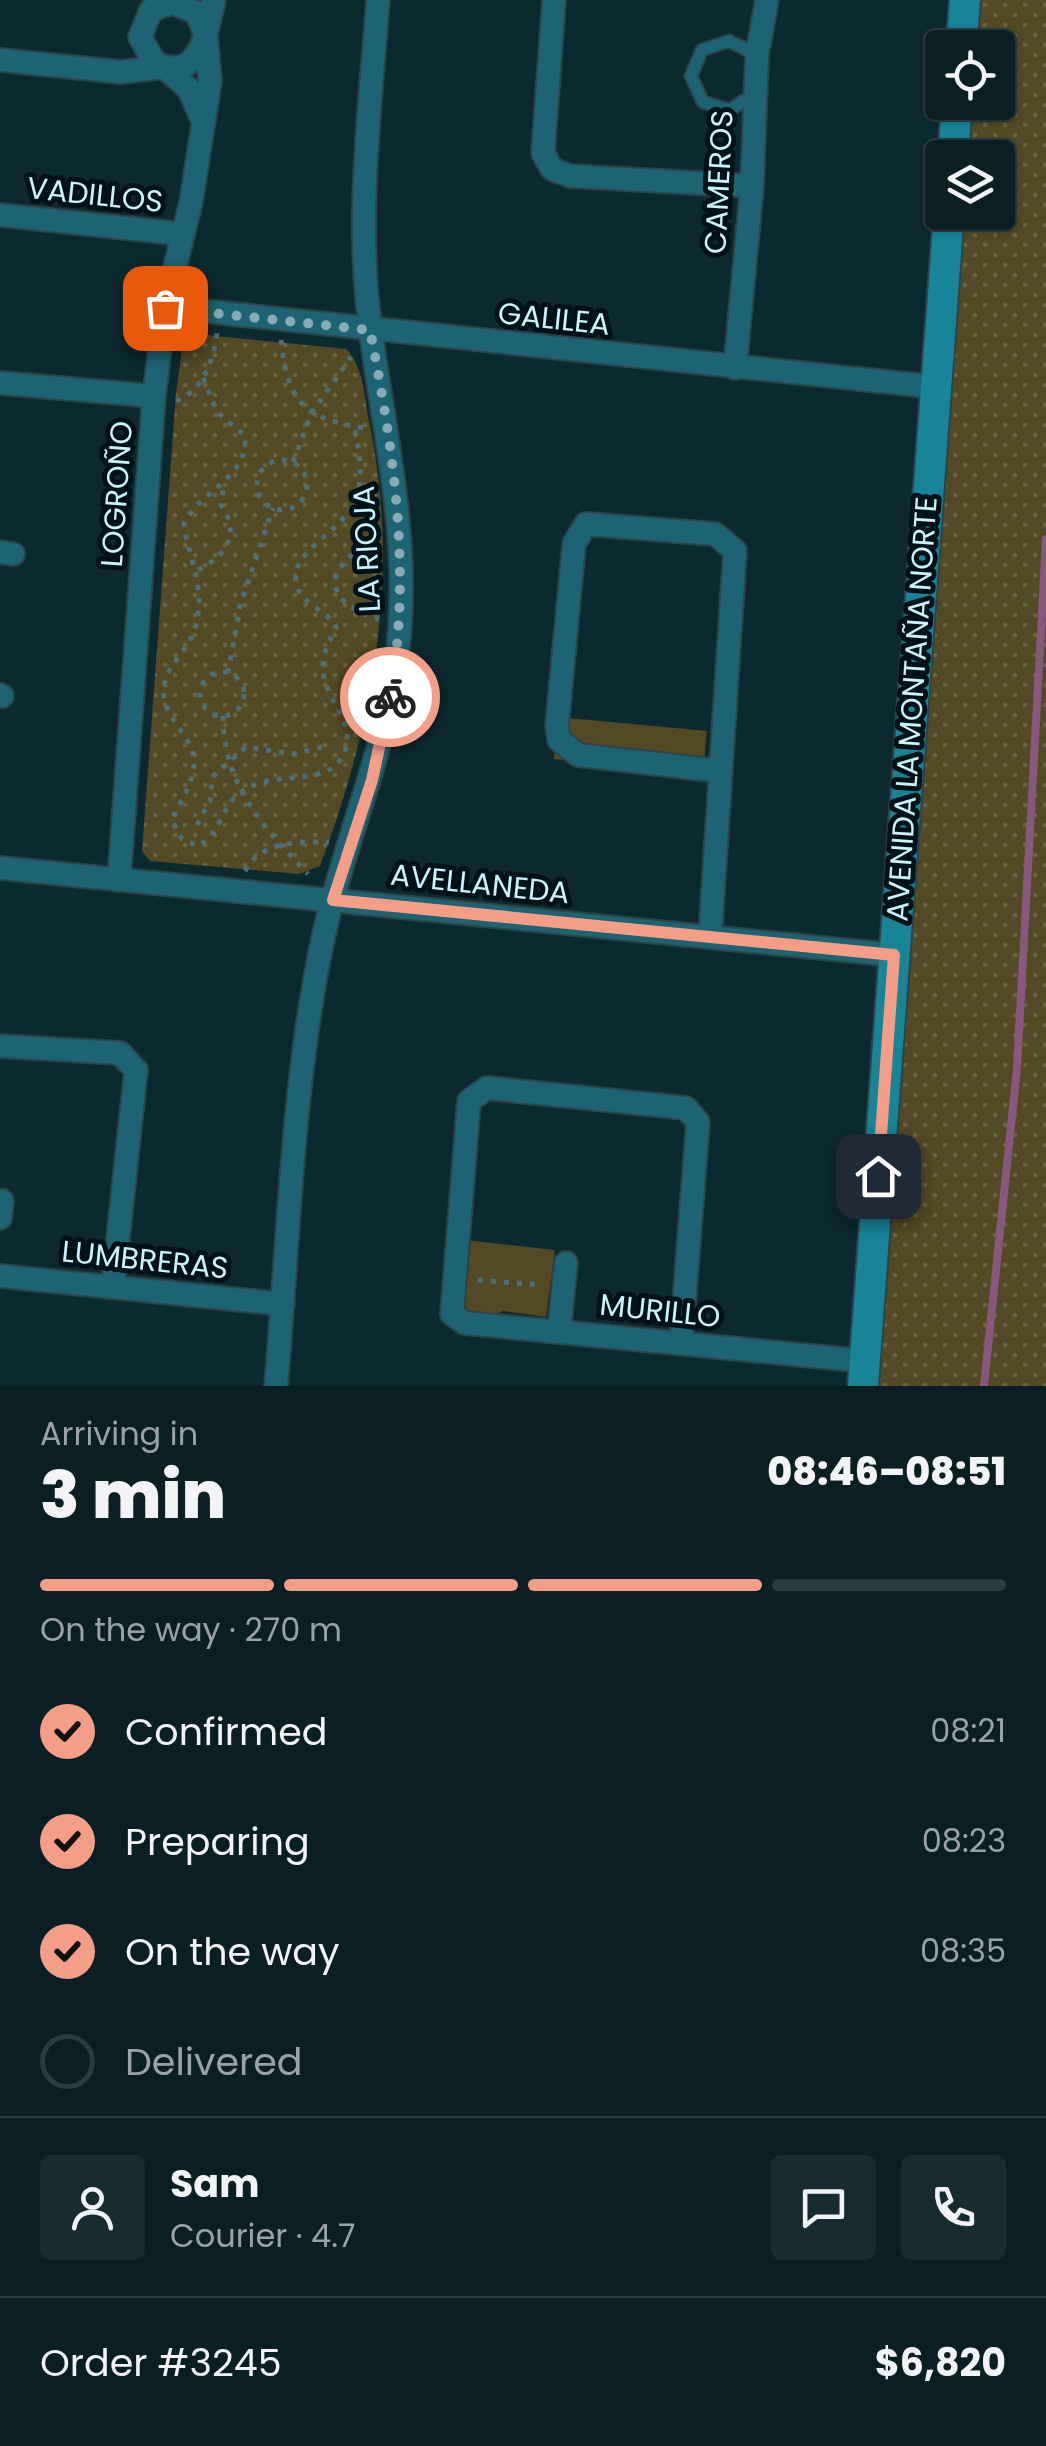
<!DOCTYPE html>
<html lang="en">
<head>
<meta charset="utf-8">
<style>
	:root { --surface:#091f23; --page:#172c30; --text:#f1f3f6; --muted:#99a2a6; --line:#293d41; --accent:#f49e88 }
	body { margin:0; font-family:Poppins,sans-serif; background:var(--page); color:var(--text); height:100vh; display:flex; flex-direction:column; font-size:38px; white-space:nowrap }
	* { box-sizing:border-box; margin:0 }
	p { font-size:32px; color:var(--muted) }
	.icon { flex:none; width:55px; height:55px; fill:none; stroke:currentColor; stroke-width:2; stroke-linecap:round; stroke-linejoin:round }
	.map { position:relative; height:1386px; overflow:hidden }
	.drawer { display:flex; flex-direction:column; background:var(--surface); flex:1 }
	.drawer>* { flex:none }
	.tools { position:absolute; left:925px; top:30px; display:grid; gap:20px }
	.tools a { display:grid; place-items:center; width:90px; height:90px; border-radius:10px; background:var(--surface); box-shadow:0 2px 8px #0004,0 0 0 2px var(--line); font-size:50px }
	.pin { position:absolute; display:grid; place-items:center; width:85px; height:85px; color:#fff; margin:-42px; border-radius:20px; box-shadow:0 5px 15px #0006 }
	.courier { position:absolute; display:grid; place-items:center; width:100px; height:100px; margin:-50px; border:8px solid #f49e88; border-radius:50%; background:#fff; color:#222; box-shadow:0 2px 12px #0007 }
	.headline em { font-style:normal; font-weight:800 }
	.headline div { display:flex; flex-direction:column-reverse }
	.headline { display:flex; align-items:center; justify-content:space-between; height:170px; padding:0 40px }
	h1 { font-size:65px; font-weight:800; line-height:75px }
	.bar { display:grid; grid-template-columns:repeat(4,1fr); gap:15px 10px; align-content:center; height:120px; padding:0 40px }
	.bar i { height:12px; border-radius:8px; background:var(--line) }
	.bar .active { background:var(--accent) }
	.bar p { grid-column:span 4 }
	.line { display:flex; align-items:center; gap:25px; padding:0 40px; border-top:2px solid var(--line) }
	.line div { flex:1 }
	.round { display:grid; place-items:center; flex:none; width:105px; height:105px; border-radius:10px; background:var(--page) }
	ol { padding:0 40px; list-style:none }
	li { display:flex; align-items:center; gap:30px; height:110px }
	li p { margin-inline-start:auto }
	li .icon { padding:10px; border-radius:50%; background:var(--accent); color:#111; stroke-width:4 }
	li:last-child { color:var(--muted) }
	li i { width:55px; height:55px; border:5px solid var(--line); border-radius:50% }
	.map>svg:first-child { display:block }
	.green { fill:#534924 }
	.park { fill:url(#park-dots) }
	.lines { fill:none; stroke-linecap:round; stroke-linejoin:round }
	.stream { stroke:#87577d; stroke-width:8 }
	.lane-casing { stroke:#2c434a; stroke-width:15 }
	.street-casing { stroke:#2c434a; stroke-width:26 }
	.secondary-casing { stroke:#2c434a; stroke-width:34 }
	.path { stroke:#4e6f77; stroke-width:5; stroke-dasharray:5 8; stroke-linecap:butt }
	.lane { stroke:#1d6472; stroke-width:11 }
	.street { stroke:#1d6472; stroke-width:22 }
	.secondary { stroke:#178498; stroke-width:30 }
	.done { stroke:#87acb5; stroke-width:10; stroke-dasharray:0 18 }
	.route { stroke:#f49e88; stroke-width:12 }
	.labels { text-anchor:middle; stroke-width:10; stroke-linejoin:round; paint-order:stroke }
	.street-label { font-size:30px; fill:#c9f3fd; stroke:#001117 }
</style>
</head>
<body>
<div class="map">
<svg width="1046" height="1386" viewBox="0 0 1046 1386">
	<defs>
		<pattern id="park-dots" width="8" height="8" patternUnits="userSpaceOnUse" patternTransform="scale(2.5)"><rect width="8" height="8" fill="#534924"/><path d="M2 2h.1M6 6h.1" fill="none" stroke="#6a6445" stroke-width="1.8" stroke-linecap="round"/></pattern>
	</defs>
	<rect width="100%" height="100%" fill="#0c292f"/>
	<g class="green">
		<polygon points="558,717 707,731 703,773 554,759"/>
		<polygon points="465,1240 555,1250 546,1317 503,1311 490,1317 471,1314 459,1298"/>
	</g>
	<g class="park">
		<polygon points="974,0 1046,0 1046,1386 874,1386 959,213 998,212 998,158 963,157 967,103 998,102 998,48 971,47"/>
		<path d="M195 334 346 349C364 366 364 397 369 421 401 573 374 723 320 866L299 874 150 861 142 851 176 393 183 342Z"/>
	</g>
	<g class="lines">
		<polyline class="stream" points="984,1386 1017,1068 1046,539"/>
		<defs>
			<polyline id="lane" points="754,94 730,110 703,102 691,76 702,50 729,41 757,55"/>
			<g id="street">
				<polyline points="554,0 543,153 552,169 570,176 752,186"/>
				<polyline points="0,60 121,72 164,67 189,89 201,117"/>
				<polyline points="0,215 183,234"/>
				<polyline points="165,307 936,387"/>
				<polyline points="735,368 752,186 757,55 767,0"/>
				<polyline points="0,383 154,396"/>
				<polyline points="0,552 13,554"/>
				<polyline points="0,695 2,696"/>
				<polyline points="0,868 894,955"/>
				<path d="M119 880 154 396 165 307 191 202 210 81 206 35 196 12 172 3 151 10 140 37 155 63C201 83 206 32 214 0"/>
				<polyline points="710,937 735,551 715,534 586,524 574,544 557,726 559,740 578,755 720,771"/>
				<polyline points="0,1046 120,1053 136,1070 113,1285"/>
				<polyline points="0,1218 2,1201"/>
				<polyline points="0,1276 283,1304"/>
				<polyline points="559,1331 566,1263"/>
				<polyline points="681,1343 698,1122 686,1108 487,1088 469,1101 452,1314 465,1323 865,1361"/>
				<path d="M276 1386C289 1236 292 1081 324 934 347 830 394 734 400 626 407 526 384 431 371 333 355 223 370 110 378 0"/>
			</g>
			<g id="secondary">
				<polyline points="961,48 965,0"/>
				<polyline points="953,158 957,102"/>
				<polyline points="863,1386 949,212"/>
			</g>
		</defs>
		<use href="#lane" class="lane-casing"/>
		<use href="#street" class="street-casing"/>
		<use href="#secondary" class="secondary-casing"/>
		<g class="path">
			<path d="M281 340C287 402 304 419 365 428"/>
			<path d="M203 378 217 412 245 436C249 478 199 491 184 524 189 563 208 589 194 631 188 650 168 664 164 685 159 717 194 734 194 763 194 784 179 802 172 821L182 839 198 846C222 833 220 807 241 792 272 769 323 787 341 759 363 723 320 699 323 664 323 652 331 638 336 627 327 609 299 605 296 582 291 548 345 532 357 497 364 475 359 448 354 427"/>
			<path d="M176 401C203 391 214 359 217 333"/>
			<circle cx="282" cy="485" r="25"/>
			<polyline points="293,462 311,414 351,357"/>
			<path d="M378 554 356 552C315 583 341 608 379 619"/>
			<path d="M198 570C227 555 241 534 221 505L224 484"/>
			<circle cx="222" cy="694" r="22"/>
			<polyline points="228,673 240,606 273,508"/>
			<path d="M223 716C223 784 263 827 308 874"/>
			<polyline points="197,825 210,801 212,777 246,747 293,754 322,747"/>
			<path d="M245 871C262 840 298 842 329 842"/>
			<polyline points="478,1280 542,1285"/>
		</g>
		<use href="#lane" class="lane"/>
		<use href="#street" class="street"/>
		<use href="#secondary" class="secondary"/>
	</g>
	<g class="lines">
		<path class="done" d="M165 308 370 330C394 452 412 574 390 697"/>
		<polyline class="route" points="390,697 372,780 333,900 894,955 878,1176"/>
	</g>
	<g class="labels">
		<g class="street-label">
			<text transform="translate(719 182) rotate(-87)" y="10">CAMEROS</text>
			<text transform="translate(95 195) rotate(6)" y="10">VADILLOS</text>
			<text transform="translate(554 319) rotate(6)" y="10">GALILEA</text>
			<text transform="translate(117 494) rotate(-86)" y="10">LOGROÑO</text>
			<text transform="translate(367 549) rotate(-93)" y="10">LA RIOJA</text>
			<text transform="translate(912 709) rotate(-86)" y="10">AVENIDA LA MONTAÑA NORTE</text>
			<text transform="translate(480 884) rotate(6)" y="10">AVELLANEDA</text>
			<text transform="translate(145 1260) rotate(6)" y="10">LUMBRERAS</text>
			<text transform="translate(660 1311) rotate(6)" y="10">MURILLO</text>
		</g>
	</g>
</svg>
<div class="tools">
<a><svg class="icon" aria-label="locate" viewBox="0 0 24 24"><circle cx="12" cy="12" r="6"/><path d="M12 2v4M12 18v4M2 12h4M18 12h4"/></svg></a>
<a><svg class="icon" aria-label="layers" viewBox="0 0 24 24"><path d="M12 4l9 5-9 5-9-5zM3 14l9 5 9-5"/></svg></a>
</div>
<div class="pin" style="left:165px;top:308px;background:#ea580c"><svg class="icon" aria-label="bag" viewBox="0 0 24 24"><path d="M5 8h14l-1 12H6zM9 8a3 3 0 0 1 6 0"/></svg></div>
<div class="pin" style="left:878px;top:1176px;background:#1f2937"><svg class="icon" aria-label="home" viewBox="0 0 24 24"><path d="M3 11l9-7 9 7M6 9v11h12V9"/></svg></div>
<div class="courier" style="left:390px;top:697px"><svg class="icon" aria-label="bike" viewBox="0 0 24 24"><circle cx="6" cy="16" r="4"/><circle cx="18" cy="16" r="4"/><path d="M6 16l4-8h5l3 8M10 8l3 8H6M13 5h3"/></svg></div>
</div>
<section class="drawer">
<div class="headline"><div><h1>3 min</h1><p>Arriving in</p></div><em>08:46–08:51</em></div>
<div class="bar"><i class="active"></i><i class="active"></i><i class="active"></i><i></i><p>On the way · 270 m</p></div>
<ol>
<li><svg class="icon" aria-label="check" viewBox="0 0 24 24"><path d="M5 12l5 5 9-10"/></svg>Confirmed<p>08:21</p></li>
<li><svg class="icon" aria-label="check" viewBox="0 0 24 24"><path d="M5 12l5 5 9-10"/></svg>Preparing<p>08:23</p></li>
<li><svg class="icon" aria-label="check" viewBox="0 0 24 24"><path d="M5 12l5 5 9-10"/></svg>On the way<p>08:35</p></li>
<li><i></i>Delivered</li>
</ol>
<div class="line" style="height:180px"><a class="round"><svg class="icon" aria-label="person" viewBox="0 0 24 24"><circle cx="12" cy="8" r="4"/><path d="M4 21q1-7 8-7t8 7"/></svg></a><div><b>Sam</b><p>Courier · 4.7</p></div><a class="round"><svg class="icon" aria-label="chat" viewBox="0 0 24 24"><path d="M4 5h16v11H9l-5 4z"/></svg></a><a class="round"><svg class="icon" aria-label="phone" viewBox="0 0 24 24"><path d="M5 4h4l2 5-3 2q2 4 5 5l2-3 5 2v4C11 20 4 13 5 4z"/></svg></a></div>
<div class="line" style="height:130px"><div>Order #3245</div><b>$6,820</b></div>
</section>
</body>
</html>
